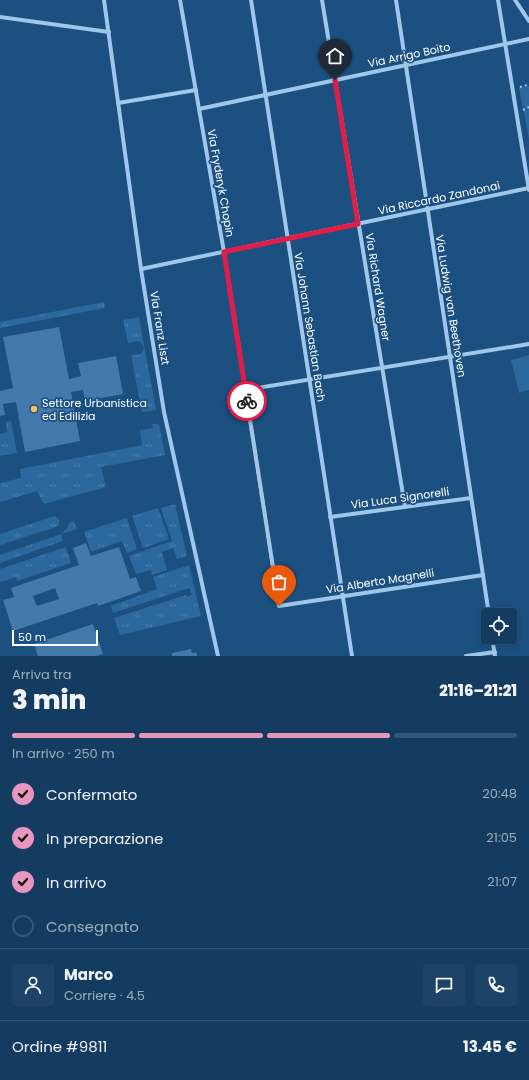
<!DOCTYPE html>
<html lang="it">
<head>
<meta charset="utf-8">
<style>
	:root { --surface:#143c61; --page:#1d4367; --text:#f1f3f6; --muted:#9dadbd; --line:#335676; --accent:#e797bd }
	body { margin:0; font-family:Poppins,sans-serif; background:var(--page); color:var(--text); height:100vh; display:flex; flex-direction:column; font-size:15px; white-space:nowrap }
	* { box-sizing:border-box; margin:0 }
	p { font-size:13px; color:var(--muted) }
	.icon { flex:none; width:22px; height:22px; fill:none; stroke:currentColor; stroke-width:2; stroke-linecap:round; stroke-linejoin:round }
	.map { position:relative; height:656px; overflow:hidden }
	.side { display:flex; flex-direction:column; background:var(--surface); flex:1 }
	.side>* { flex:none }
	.fabs { position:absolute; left:481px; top:608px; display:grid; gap:8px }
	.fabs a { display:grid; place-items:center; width:36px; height:36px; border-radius:4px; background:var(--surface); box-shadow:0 2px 6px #0003,0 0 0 1px var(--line); font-size:20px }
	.scale { position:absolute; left:12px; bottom:10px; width:86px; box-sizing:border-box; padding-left:4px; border:2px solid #fff; border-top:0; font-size:11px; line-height:14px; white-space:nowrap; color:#fff; -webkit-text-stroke:3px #1b5081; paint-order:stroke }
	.pin { position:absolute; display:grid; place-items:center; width:34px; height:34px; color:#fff; margin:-41px -17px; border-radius:50% 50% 50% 0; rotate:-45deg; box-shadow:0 0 4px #0007 }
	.pin .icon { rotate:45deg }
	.courier { position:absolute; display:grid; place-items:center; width:40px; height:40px; margin:-20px; border:3px solid #e11d48; border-radius:50%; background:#fff; color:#222; box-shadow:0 1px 5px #0007 }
	.head em { font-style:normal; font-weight:800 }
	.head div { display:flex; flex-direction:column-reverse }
	.head { display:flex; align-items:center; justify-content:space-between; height:68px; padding:0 12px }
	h1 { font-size:26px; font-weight:800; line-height:30px }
	.bar { display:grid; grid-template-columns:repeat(4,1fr); gap:6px 4px; align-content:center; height:48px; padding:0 12px }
	.bar i { height:5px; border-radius:3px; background:var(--line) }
	.bar .current { background:var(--accent) }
	.bar p { grid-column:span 4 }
	.line { display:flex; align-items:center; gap:10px; padding:0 12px; border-top:1px solid var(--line) }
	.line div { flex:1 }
	.round { display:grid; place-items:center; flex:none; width:42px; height:42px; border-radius:4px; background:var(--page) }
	ol { padding:0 12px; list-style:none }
	li { display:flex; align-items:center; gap:12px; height:44px }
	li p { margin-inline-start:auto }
	li .icon { padding:4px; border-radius:50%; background:var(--accent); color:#111; stroke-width:4 }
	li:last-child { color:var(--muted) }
	li i { width:22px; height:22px; border:2px solid var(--line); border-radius:50% }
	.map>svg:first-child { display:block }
	.grass { fill:url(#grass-tufts) }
	.park { fill:#2a689e }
	.building { fill:#437aab; fill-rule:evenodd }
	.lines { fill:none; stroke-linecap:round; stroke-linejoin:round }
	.path { stroke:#9ec7ea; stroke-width:2; stroke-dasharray:2 3; stroke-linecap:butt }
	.street { stroke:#9ec7ea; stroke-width:4 }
	.done { stroke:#afc2d3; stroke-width:4; stroke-dasharray:0 7.2 }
	.route { stroke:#e11d48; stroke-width:5 }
	.poi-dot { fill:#fcbf5b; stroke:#1b5081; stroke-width:1.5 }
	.labels { text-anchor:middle; stroke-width:3.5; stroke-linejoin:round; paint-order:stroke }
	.street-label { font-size:11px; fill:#fff; stroke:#1b5081 }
	.poi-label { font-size:11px; fill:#fff; stroke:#1b5081; text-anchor:start }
</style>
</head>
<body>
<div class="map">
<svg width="529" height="656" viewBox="0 0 529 656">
	<defs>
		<pattern id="grass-tufts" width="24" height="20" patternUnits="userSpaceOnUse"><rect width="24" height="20" fill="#2a689e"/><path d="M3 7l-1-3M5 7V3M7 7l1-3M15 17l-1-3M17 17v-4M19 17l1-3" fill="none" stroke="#4a7fad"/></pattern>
	</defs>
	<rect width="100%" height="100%" fill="#1b5081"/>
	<g class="grass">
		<polygon points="104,302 105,308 0,328 0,322"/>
		<polygon points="139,317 156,410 142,412 131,355 141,354 144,347 139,341 128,343 123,320"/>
		<polygon points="11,421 17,453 0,456 0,434 7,432 6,422"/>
		<polygon points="152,424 159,424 165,455 101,467 106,487 44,504 37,491 0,502 0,483 21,478 20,469 142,445 140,430 153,428"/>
		<polygon points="175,504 187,556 177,559 173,548 162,552 167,570 152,575 151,570 136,574 129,556 172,541 161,508"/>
		<polygon points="158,508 169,539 143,548 132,516"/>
		<polygon points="55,516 59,520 59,525 56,527 0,545 0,534"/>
		<polygon points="127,518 137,549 127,553 122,541 91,552 84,532"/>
		<polygon points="74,521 77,529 61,534 63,541 0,563 0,555 61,534 67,528 69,523"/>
		<polygon points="66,547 71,563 17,581 16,577 0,582 0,569"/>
		<polygon points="189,565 201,616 120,635 114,618 186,595 187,597 192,595 189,588 113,613 111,606 157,589 153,577"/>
	</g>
	<g class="park">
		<polygon points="527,85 529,87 529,139 519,88"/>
		<polygon points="529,355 529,390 519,393 511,360"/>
	</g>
	<g class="building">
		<polygon points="59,327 69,379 81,376 78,363 116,356 123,394 85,401 83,390 71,392 80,441 25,452 16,402 3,404 5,415 0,416 0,391 13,388 3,337"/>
		<path d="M86 543 91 556 119 547 130 579 136 577 141 591 98 606 97 603 13 631 3 600 14 597 11 588 79 565 73 548ZM55 588 59 599 37 606 33 596Z"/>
		<polygon points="93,624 103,654 96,656 38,656 34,644"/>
		<polygon points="191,649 192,653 196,652 197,656 172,656 172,653"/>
	</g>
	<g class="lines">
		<g class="path">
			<polyline points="520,87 527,85 529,87"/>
			<polyline points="523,110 529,107"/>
		</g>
		<g class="street">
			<polyline points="104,0 141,269 164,412 218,656"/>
			<polyline points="180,0 224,252 279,606 483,575"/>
			<polyline points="251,0 352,656"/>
			<polyline points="322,0 405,507"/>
			<polyline points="396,0 489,615"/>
			<polyline points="498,0 529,190"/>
			<polyline points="515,0 529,21"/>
			<polyline points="0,17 109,32"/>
			<polyline points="118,103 196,90"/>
			<polyline points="199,109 529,39"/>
			<polyline points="141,269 529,188"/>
			<polyline points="245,390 529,344"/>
			<polyline points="330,517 471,498"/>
			<polyline points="492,637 495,656"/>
			<polyline points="466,656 495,652"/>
		</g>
	</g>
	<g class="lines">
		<polyline class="done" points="247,401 279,606"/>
		<polyline class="route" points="247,401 224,252 358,224 335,80"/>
	</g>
	<circle class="poi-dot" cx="34" cy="409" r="4"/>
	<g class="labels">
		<g class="street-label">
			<text transform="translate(409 55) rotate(-12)" y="4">Via Arrigo Boito</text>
			<text transform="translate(221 183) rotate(80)" y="4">Via Fryderyk Chopin</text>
			<text transform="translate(439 198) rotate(-12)" y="4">Via Riccardo Zandonai</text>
			<text transform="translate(378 287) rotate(81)" y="4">Via Richard Wagner</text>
			<text transform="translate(451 306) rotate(81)" y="4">Via Ludwig van Beethoven</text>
			<text transform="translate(310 327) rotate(81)" y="4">Via Johann Sebastian Bach</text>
			<text transform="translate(160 328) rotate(81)" y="4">Via Franz Liszt</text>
			<text transform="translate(400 498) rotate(-8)" y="4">Via Luca Signorelli</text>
			<text transform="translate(380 581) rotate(-9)" y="4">Via Alberto Magnelli</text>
		</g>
		<g class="poi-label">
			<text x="42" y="407">Settore Urbanistica<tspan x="42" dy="13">ed Edilizia</tspan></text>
		</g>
	</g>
</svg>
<div class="fabs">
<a><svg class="icon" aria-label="locate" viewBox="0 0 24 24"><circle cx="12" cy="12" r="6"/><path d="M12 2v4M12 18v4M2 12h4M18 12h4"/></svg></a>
</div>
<div class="scale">50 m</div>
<div class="pin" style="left:279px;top:606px;background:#ea580c"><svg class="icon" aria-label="bag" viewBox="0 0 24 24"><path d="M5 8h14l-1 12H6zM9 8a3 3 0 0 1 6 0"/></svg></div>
<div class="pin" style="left:335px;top:80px;background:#1f2937"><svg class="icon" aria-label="home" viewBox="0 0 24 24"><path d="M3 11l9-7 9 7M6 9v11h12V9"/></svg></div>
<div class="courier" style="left:247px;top:401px"><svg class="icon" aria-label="bike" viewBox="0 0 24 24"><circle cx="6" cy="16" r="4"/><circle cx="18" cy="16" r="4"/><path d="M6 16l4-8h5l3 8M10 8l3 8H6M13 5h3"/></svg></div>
</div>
<section class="side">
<div class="head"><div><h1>3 min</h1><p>Arriva tra</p></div><em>21:16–21:21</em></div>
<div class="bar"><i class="current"></i><i class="current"></i><i class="current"></i><i></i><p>In arrivo · 250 m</p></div>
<ol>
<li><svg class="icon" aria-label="check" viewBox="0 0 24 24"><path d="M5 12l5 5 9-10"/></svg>Confermato<p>20:48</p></li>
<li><svg class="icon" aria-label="check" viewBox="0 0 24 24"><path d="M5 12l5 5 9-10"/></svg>In preparazione<p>21:05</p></li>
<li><svg class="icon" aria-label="check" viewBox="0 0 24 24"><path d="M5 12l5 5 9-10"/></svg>In arrivo<p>21:07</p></li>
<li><i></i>Consegnato</li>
</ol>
<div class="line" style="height:72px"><a class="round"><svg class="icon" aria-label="person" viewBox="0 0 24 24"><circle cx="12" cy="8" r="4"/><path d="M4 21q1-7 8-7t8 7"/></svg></a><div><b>Marco</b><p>Corriere · 4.5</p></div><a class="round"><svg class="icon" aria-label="chat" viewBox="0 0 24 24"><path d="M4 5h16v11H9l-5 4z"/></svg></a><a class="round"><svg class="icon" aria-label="phone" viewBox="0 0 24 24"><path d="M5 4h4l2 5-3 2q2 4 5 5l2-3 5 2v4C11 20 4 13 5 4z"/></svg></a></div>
<div class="line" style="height:52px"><div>Ordine #9811</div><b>13.45 €</b></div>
</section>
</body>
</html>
